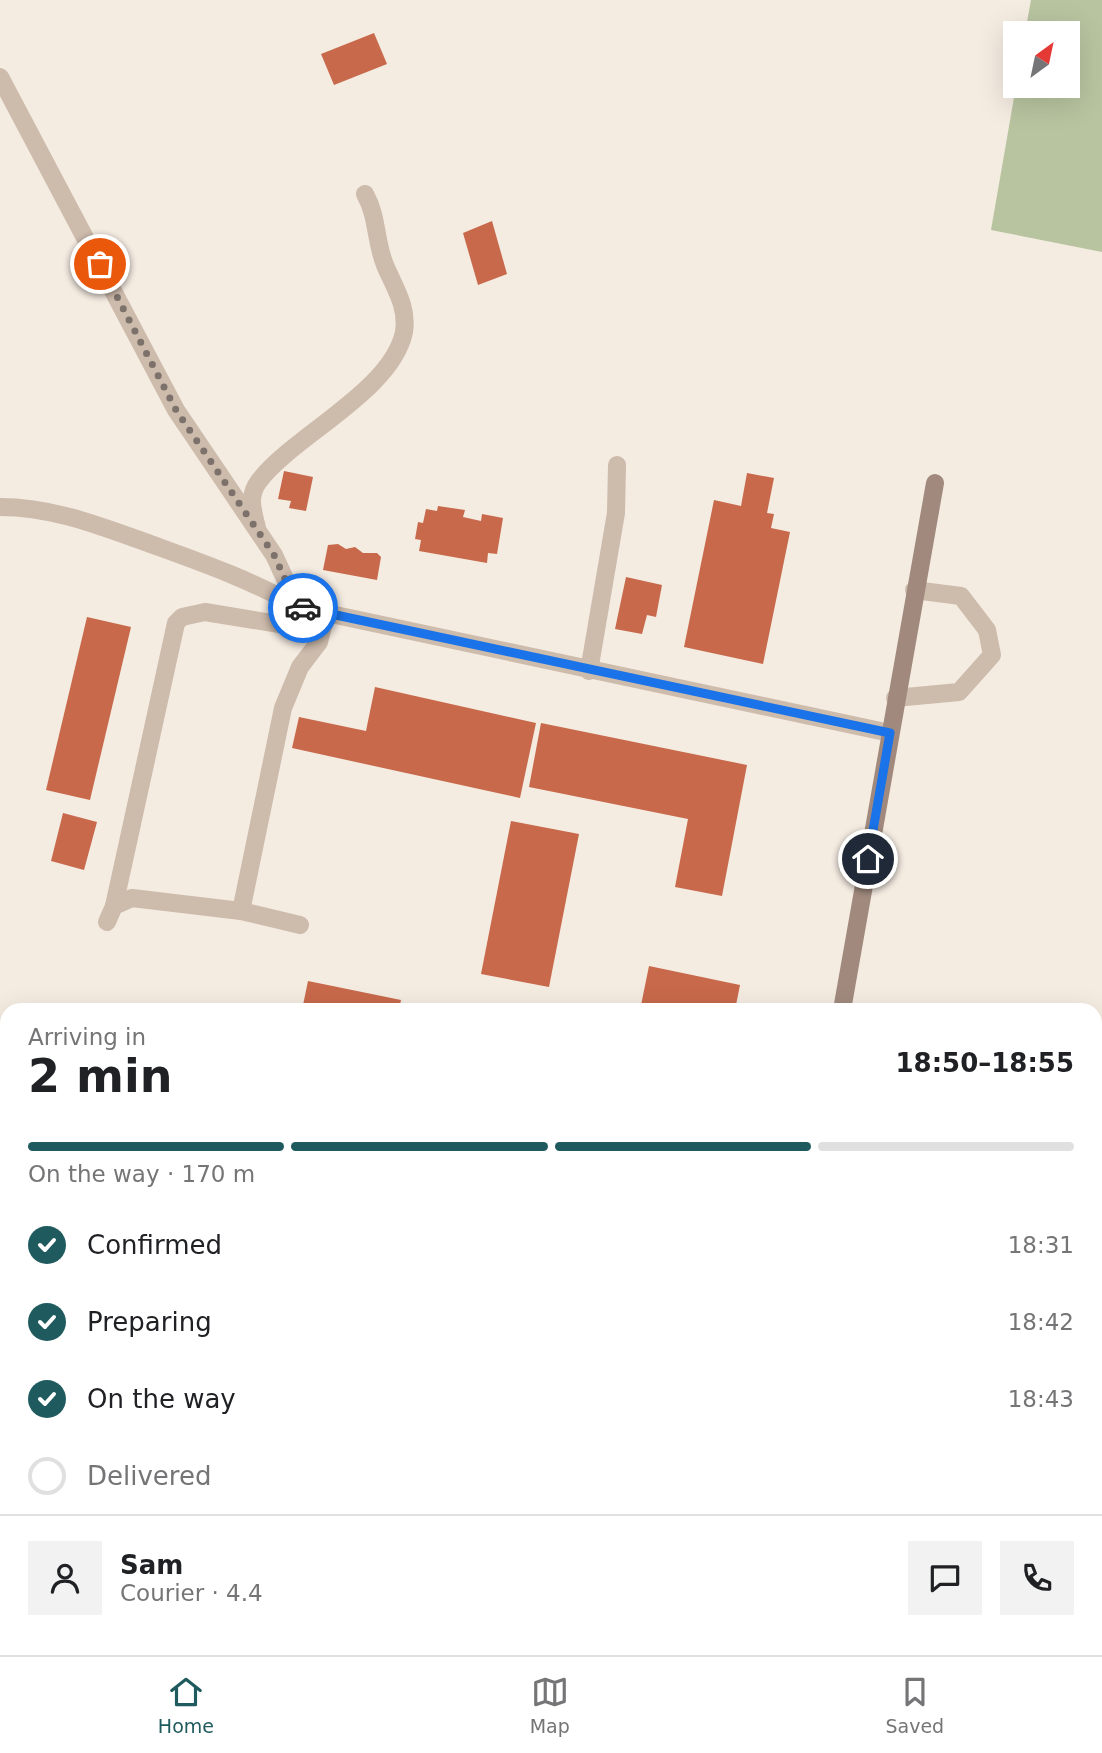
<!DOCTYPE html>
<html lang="en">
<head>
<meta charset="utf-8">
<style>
	:root { --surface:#fff; --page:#f2f2f2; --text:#202124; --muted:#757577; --line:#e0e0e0; --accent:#1f5a5e }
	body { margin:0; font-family:"DejaVu Sans",sans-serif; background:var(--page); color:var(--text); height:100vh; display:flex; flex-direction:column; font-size:26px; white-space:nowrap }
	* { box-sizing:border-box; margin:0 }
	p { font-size:23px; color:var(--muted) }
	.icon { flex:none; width:38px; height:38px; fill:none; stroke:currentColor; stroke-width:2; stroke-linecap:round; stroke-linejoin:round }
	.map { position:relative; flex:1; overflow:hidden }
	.drawer { position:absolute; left:0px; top:1003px; width:1102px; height:653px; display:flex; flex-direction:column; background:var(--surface); border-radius:21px 21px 0 0; box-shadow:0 7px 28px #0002 }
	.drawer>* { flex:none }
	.needle { width:46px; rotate:33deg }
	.tools { position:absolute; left:1003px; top:21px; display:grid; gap:14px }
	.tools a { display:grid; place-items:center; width:77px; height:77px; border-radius:0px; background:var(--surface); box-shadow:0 7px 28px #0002; font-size:35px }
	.pin { position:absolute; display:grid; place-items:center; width:60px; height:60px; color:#fff; margin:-30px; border:4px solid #fff; border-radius:50%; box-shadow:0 2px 7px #0007 }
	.courier { position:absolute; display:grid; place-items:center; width:70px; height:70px; margin:-35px; border:5px solid #1a73e8; border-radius:50%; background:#fff; color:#222; box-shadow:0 2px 9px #0007 }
	.head em { font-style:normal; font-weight:800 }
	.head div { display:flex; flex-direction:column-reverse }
	.head { display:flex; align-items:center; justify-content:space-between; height:119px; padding:0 28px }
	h1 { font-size:46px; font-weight:800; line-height:52px }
	.bar { display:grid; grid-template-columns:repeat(4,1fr); gap:10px 7px; align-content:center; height:84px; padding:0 28px }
	.bar i { height:9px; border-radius:5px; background:var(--line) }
	.bar .selected { background:var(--accent) }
	.bar p { grid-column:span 4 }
	.line { display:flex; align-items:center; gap:18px; padding:0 28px; border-top:2px solid var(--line) }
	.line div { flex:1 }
	.round { display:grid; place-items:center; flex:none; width:74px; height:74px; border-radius:0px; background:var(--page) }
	ol { padding:0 28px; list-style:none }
	li { display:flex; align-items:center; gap:21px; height:77px }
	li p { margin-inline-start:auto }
	li .icon { padding:7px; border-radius:50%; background:var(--accent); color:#fff; stroke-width:4 }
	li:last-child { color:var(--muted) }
	li i { width:38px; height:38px; border:4px solid var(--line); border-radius:50% }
	.menu { display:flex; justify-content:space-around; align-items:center; height:98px; border-top:2px solid var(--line); background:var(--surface); font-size:19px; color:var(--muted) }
	.menu a { display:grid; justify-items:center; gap:4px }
	.menu .selected { color:var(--accent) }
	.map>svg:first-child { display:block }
	.green { fill:#b8c4a0 }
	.building { fill:#c8694b }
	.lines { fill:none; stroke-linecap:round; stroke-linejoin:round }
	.lane { stroke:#cdbbac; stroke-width:18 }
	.street { stroke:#cdbbac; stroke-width:18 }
	.secondary { stroke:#a18a7d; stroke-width:18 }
	.done { stroke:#7c716b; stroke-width:7; stroke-dasharray:0 12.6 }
	.route { stroke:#1a73e8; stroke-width:9 }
</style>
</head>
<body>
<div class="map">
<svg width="1102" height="1655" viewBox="0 0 1102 1655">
	<rect width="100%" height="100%" fill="#f4ebe1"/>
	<g class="green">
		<polygon points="1031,0 1102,0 1102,252 991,230 1016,86 1068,86 1068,33 1025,33"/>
		<polygon points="1096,1178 1102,1180 1102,1526 1096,1524"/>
		<polygon points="1096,1540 1102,1542 1099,1584 1102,1586 1102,1655 694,1655 696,1648 1096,1648"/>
	</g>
	<g class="building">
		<polygon points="374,33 387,64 334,85 321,54"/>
		<polygon points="492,221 507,274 478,285 463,233"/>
		<polygon points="284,471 313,477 306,511 289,508 291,501 278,499"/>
		<polygon points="747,473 774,478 767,513 774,514 771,528 790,532 763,664 684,647 714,500 741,506"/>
		<polygon points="438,506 465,510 463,517 481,521 482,514 503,518 497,554 488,553 487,563 419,551 421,540 415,539 418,522 423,523 426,509 437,511"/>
		<polygon points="338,544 346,549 355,547 363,553 377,553 381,557 377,580 323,570 328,545"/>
		<polygon points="626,577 662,585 656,617 647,615 642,634 615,629"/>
		<polygon points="87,617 131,627 90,800 46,790"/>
		<polygon points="375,687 536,723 520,798 292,748 299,717 366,731"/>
		<polygon points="541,723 747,765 722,896 675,887 688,819 529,787"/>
		<polygon points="63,813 97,822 84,870 51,861"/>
		<polygon points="511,821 579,834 549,987 481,974"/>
		<polygon points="649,966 740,985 735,1010 640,1010"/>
		<polygon points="308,981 401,1000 399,1010 302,1010"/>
	</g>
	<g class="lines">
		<g class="lane">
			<path d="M0 507C52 507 97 525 145 542 197 561 250 579 298 607"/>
			<path d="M257 528C253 510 247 497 259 481 293 436 392 391 404 332 408 306 394 287 385 265 375 241 378 217 365 194"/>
			<polyline points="589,671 616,513 617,465"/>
			<polyline points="895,698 959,692 992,655 987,630 961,596 914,590"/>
			<polyline points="114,906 176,623 182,617 205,612 303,628 326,614"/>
			<polyline points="107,922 114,906 132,898 241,911"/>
			<polyline points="300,925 241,911 283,708 300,667 319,642 326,614"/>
			<polyline points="558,1648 582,1655"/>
			<polyline points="266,1655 268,1648"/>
		</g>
		<g class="street">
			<polyline points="0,77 176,410 274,555 298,607 890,733"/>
			<polyline points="1096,1101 1102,1102"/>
		</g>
		<g class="secondary">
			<polyline points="842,1010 935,483"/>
			<polyline points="662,1655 664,1648"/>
		</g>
	</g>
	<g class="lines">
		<polyline class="done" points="100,264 176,410 274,555 298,607 303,608"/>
		<polyline class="route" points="303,608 890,733 868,859"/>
	</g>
</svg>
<div class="tools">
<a><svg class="needle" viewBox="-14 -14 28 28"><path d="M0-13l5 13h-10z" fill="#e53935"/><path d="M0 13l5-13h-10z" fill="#757577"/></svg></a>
</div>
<div class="pin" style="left:100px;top:264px;background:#ea580c"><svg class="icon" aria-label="bag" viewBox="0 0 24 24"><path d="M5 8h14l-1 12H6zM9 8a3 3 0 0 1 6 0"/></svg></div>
<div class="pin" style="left:868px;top:859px;background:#1f2937"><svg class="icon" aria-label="home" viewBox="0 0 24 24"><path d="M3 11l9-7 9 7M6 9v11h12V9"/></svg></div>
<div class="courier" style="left:303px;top:608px"><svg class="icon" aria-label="car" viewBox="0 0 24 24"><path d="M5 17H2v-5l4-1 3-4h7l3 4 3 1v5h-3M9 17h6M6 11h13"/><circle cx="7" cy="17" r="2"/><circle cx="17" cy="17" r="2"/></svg></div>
<section class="drawer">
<div class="head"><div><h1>2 min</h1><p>Arriving in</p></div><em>18:50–18:55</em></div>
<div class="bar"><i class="selected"></i><i class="selected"></i><i class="selected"></i><i></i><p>On the way · 170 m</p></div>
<ol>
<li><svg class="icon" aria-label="check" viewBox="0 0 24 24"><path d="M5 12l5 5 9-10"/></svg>Confirmed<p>18:31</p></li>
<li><svg class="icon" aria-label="check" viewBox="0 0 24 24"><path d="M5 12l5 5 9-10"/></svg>Preparing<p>18:42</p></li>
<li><svg class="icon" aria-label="check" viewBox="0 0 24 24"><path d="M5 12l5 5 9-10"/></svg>On the way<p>18:43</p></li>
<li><i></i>Delivered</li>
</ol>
<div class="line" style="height:126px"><a class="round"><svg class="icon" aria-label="person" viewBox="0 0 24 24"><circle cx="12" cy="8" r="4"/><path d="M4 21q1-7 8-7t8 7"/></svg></a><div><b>Sam</b><p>Courier · 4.4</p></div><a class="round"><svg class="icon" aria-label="chat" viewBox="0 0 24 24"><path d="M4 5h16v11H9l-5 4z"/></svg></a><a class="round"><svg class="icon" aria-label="phone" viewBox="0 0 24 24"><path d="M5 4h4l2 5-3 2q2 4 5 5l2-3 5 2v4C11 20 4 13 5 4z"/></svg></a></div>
</section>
</div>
<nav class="menu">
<a class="selected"><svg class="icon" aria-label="home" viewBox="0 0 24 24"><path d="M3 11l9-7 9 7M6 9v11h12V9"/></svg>Home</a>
<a><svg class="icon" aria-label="map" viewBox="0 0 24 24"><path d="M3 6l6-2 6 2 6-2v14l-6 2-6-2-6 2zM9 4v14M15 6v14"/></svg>Map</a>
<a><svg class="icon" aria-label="saved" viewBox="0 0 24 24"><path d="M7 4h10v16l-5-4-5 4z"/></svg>Saved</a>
</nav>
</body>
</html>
